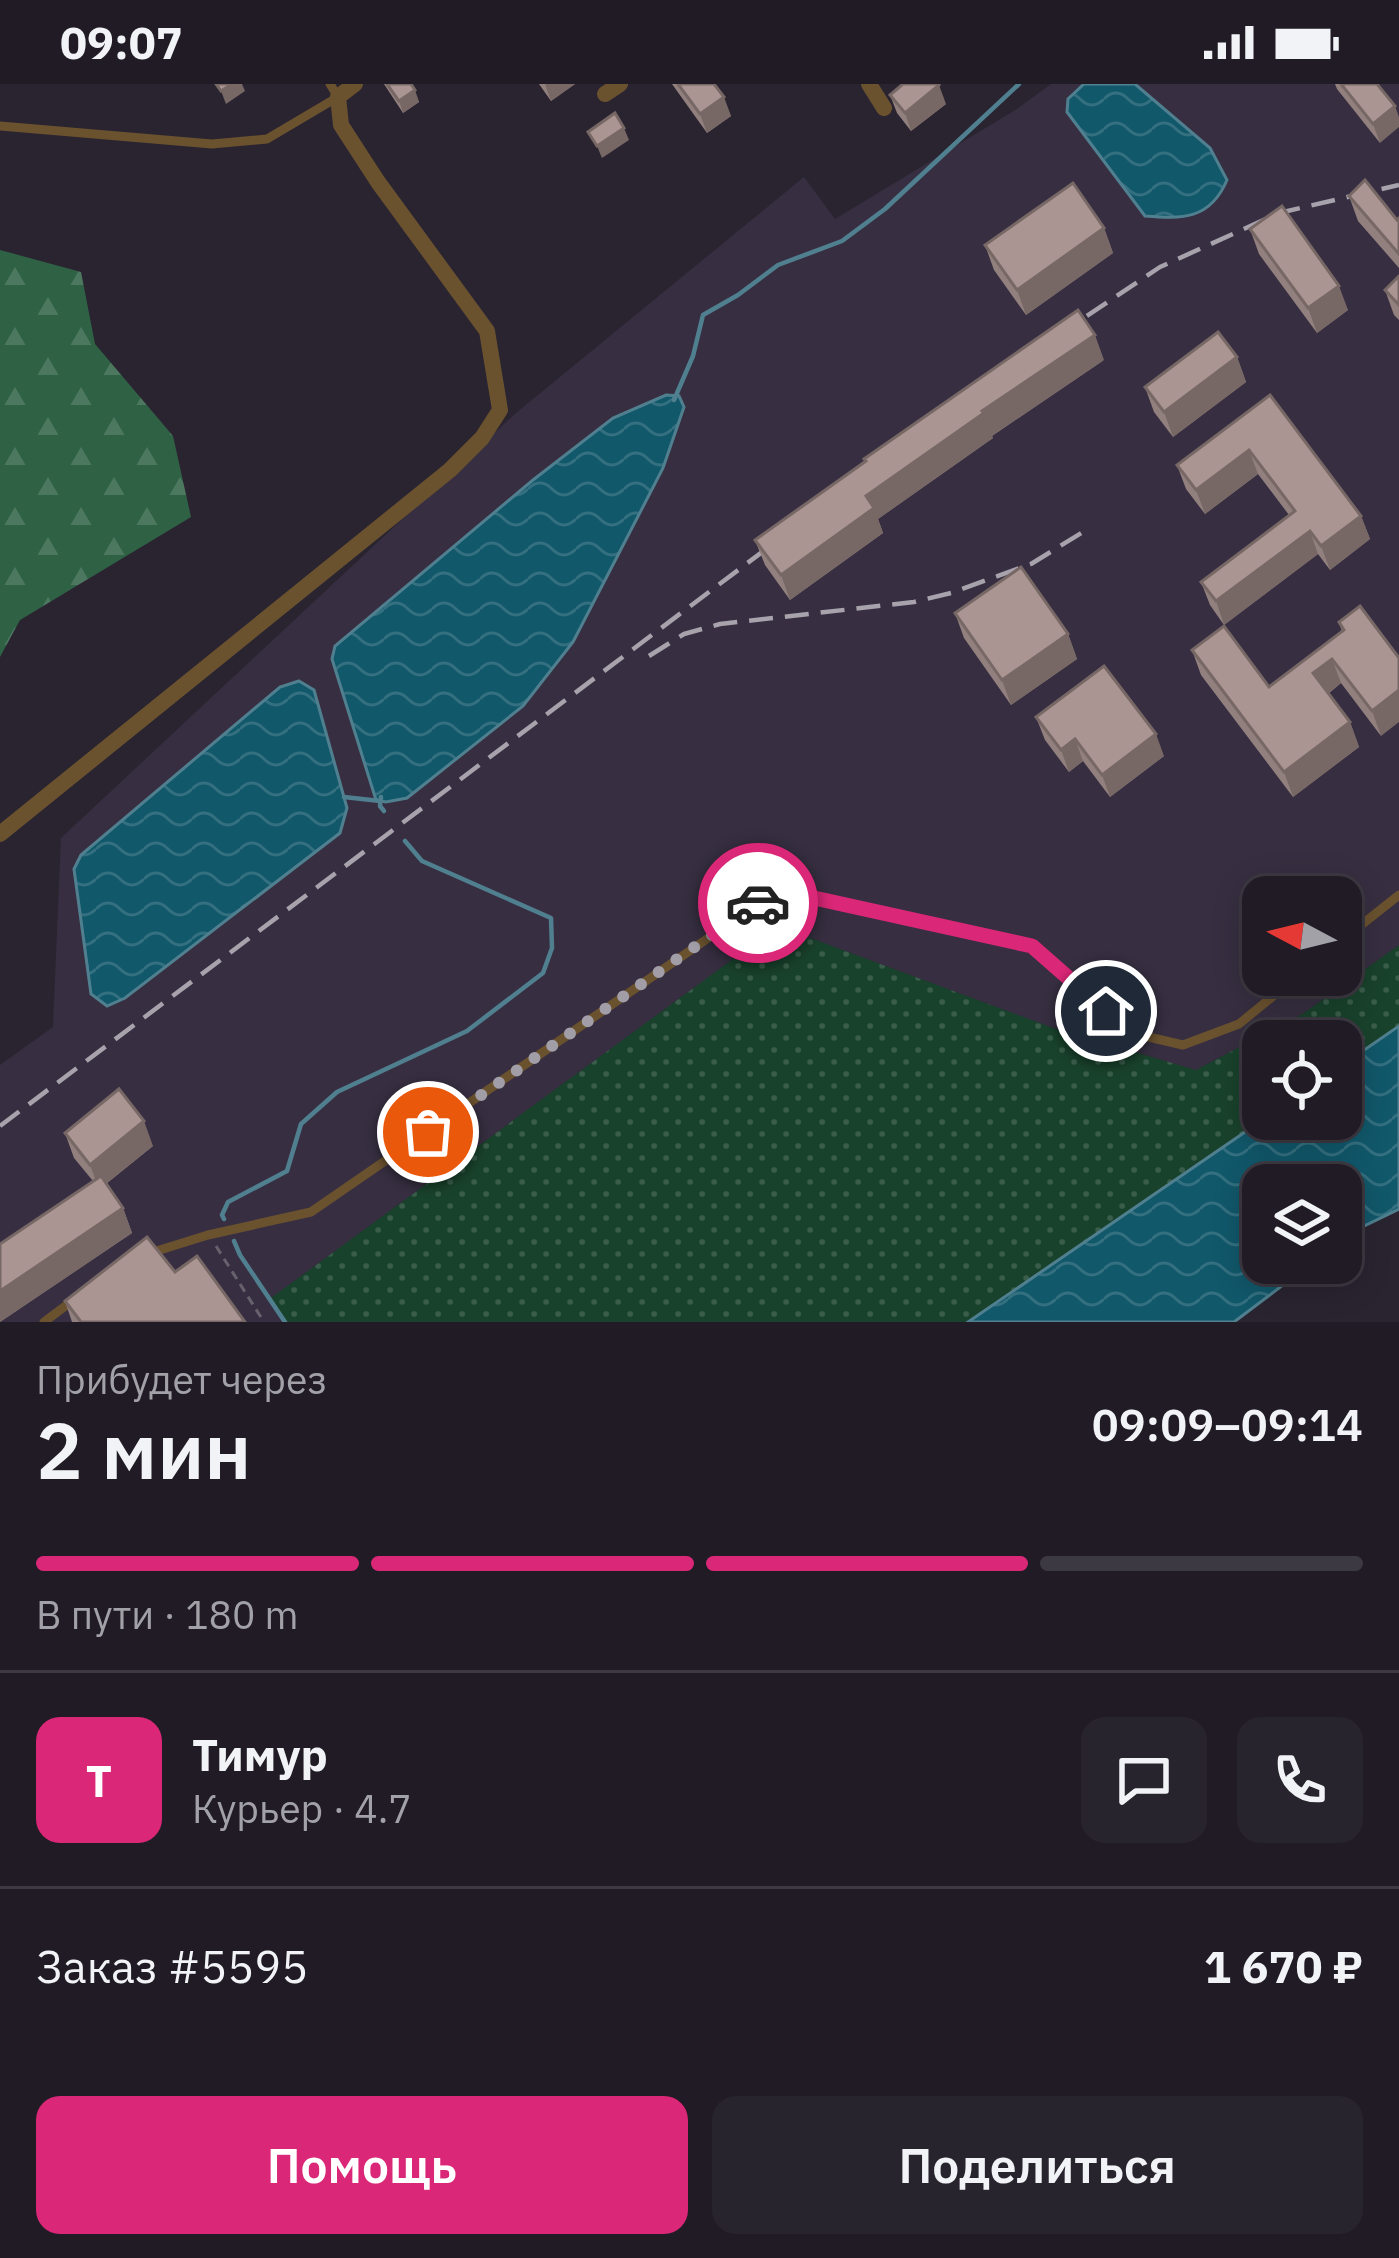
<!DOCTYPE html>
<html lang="ru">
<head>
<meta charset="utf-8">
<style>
	:root { --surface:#201b25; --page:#28242d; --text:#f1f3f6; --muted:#a2a1a7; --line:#3d3942; --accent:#db2777 }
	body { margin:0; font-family:"IBM Plex Sans",sans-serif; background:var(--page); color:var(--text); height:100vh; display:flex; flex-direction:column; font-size:45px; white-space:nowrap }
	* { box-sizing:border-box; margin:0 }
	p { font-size:39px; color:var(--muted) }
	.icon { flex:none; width:66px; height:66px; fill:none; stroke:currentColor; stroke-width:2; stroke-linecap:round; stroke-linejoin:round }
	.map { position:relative; height:1238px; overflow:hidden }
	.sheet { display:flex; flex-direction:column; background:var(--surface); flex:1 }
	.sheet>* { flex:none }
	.needle { width:78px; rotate:277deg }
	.tools { position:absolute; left:1242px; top:792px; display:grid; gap:24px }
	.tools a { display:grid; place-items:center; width:120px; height:120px; border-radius:24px; background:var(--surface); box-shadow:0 6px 30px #0003,0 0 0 3px var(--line); font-size:60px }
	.pin { position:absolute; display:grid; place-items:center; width:102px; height:102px; color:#fff; margin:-51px; border:6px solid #fff; border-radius:50%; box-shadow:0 3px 12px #0007 }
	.courier { position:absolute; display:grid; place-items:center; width:120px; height:120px; margin:-60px; border:9px solid #db2777; border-radius:50%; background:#fff; color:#222; box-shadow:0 3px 15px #0007 }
	.headline em { font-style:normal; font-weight:600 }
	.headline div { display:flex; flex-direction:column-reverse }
	.headline { display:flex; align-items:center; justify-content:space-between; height:204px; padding:0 36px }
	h1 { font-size:78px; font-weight:600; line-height:90px }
	.bar { display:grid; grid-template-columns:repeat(4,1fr); gap:18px 12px; align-content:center; height:144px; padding:0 36px }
	.bar i { height:15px; border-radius:9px; background:var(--line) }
	.bar .selected { background:var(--accent) }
	.bar p { grid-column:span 4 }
	.line { display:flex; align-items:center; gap:30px; padding:0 36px; border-top:3px solid var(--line) }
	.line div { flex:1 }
	.round { display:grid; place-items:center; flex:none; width:126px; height:126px; border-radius:24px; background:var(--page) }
	.action { display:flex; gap:24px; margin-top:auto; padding:24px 36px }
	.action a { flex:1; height:138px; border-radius:24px; background:var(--accent); color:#fff; font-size:48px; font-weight:600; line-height:138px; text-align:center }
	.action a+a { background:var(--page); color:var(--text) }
	.status { display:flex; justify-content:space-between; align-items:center; height:84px; padding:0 60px; background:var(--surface); direction:ltr }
	.status svg { height:33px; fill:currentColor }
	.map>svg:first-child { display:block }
	.built { fill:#372f41; fill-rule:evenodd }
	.grass { fill:url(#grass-dots) }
	.forest { fill:url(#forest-firs) }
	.water { fill:url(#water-waves); stroke:#508090; stroke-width:3 }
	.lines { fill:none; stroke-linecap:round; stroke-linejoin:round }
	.stream { stroke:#508090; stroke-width:4.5 }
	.path { stroke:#67616d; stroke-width:3; stroke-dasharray:9 6; stroke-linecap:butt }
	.service { stroke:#6a522f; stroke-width:9 }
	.minor { stroke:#6a522f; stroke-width:16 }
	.rail { stroke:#a7a2ac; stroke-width:4.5; stroke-dasharray:24 12; stroke-linecap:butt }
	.wall { fill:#92807e }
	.shaded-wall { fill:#776866 }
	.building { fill:#aa9592; stroke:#776866; stroke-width:3 }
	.done { stroke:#a29ea8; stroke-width:12; stroke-dasharray:0 21.6 }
	.route { stroke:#db2777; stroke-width:15 }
</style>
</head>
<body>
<div class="status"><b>09:07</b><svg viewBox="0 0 49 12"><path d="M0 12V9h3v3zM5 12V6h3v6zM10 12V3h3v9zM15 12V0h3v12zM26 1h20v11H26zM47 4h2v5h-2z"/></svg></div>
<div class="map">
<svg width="1399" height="1238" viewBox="0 0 1399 1238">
	<defs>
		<pattern id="grass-dots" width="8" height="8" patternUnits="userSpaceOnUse" patternTransform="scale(3)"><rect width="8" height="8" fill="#19422c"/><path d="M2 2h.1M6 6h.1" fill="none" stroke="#3a5d4b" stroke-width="1.8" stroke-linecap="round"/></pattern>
		<pattern id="forest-firs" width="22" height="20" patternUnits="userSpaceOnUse" patternTransform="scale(3)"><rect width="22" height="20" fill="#2f6245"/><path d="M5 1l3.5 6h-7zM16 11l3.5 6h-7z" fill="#4d7860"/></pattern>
		<pattern id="water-waves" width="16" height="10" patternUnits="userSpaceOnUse" patternTransform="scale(3)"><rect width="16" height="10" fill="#11586b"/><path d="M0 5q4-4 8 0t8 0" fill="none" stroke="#347080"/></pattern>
	</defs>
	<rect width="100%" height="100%" fill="#2a2431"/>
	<path class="built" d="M1051 0H1399V861L1304 929 1196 986 1056 945 778 842 271 1214 285 1238H0V981L53 943 61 754 516 329 804 93 835 135 1017 25ZM1263 813H1341V891H1263Z"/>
	<polygon class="grass" points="778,842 1056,945 1196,986 1304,929 1399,861 1399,942 1341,982 1341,957 1263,957 1264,1035 968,1238 285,1238 271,1214"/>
	<polygon class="forest" points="0,166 81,188 95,260 173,352 191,433 20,536 0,573"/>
	<g class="water">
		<path d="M1084 0H1135L1210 64 1227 96C1210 136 1182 135 1145 132L1067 28 1068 15Z"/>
		<polygon points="666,311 679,312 684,323 663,384 573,558 523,622 407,714 386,718 376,716 332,575 335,562 533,396 613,334"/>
		<polygon points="299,597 314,606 347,724 340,749 125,914 107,922 91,910 74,785 81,771 280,603"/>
		<polygon points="1399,942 1399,1125 1356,1146 1341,1157 1341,1101 1263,1101 1263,1179 1312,1179 1234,1238 968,1238 1264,1035 1341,1035 1341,982"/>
	</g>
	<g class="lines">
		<g class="stream">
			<polyline points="674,316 693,272 703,231 738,211 778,181 842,157 885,125 1019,0"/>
			<polyline points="344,713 380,717"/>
			<polyline points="381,713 380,722 384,727"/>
			<polyline points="224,1135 222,1131 228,1118 287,1087 301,1040 337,1008 467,947 543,889 552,864 551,834 422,777 405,757"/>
			<polyline points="234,1157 240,1171 285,1238"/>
		</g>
		<polyline class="path" points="216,1162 264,1238"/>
		<g class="service">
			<polyline points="0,42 212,60 267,55 338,13 330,0"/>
			<polyline points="1341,857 1399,811"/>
			<polyline points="147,1170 208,1151 311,1128 778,806 1032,862 1085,906 1127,948 1183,961 1239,940 1299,891"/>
			<polyline points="44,1238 72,1217"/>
		</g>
		<g class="minor">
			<polyline points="869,0 884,24"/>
			<polyline points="605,10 620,0"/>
			<polyline points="0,750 450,386 482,354 500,326 487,247 378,98 341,41 338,13 355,0"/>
		</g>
		<g class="rail">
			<polyline points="1057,252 1160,183 1279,129 1399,101"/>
			<polyline points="649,572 684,550 720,540 914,518 951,509 1031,480 1091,443"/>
			<polyline points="0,1042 786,450"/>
		</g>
	</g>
	<g class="wall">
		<polygon points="384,0 411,0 419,18 403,29"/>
		<polygon points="539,0 575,0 551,17"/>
		<polygon points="672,0 714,0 731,32 707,49"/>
		<polygon points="1335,0 1377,0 1380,59 1337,5"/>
		<polygon points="890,11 946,20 911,47 897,29"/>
		<polygon points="1349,112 1397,136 1399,134 1399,184 1358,137"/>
		<polygon points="1104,144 1113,169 1026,231 994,186 985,161"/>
		<polygon points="1250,145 1348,226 1317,249 1259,170"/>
		<polygon points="1399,192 1399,236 1394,231 1385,206"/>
		<polygon points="1237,273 1246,298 1173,353 1154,328 1145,303"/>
		<polygon points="1104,276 992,352 993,354 878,435 883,449 790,516 765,481 755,456"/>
		<polygon points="1270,311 1361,432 1370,455 1330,486 1318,470 1224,541 1210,521 1201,498 1289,431 1258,390 1205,430 1186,405 1177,381"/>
		<polygon points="1360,522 1381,652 1341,599 1328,610 1350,638 1359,663 1293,713 1201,591 1192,566 1269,603 1342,548 1339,538"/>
		<polygon points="955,529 1068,550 1077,575 1011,621 964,554"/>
		<polygon points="1036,633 1164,672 1110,713 1083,677 1069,688 1045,656"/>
		<polygon points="65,1049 153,1062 106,1100 123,1124 132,1149 0,1238 0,1160 93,1097 74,1074"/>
		<polygon points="175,1188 245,1238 72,1238 65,1217"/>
	</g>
	<g class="shaded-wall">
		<polygon points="232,0 242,0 245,7 226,20 221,7"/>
		<polygon points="545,0 575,0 551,17"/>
		<polygon points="939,1 946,20 911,47 905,29"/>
		<polygon points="415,6 419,18 403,29 399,17"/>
		<polygon points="724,13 731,32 707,49 700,30"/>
		<polygon points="1395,22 1399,33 1399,43 1380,59 1373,40"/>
		<polygon points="624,44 629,56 602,74 597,62"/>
		<polygon points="1104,144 1113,169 1026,231 1017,206"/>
		<polygon points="1339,202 1348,226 1317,249 1308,224"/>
		<polygon points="1095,251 1104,276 992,352 993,354 878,435 883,449 790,516 781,491 866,412 982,327"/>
		<polygon points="1237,273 1246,298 1173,353 1164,328"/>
		<polygon points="1249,366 1258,390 1205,430 1196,406"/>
		<polygon points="1361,432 1370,455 1330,486 1321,462"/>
		<polygon points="1310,447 1318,470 1224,541 1216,517"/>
		<polygon points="1068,550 1077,575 1011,621 1002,596"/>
		<polygon points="1332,575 1341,599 1322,614 1313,589"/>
		<polygon points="1399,606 1399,638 1381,652 1372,627"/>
		<polygon points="1350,638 1359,663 1293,713 1284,688"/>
		<polygon points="1156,650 1164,672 1110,713 1102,691"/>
		<polygon points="1075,655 1083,677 1069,688 1061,666"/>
		<polygon points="144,1037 153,1062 99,1105 90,1081"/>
		<polygon points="123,1124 132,1149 0,1238 0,1207"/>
	</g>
	<g class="building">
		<polygon points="216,0 232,0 221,7"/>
		<polygon points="387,0 411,0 415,6 399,17"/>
		<polygon points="678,0 714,0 724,13 700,30"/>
		<polygon points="903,0 938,0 939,1 905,29 890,11"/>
		<polygon points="1341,0 1377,0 1395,22 1373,40"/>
		<polygon points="615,29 624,44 597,62 588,48"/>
		<polygon points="1365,96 1397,136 1399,134 1399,170 1349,112"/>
		<polygon points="1073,99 1104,144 1017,206 985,161"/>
		<polygon points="1282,122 1339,202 1308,224 1250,145"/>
		<polygon points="1399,192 1399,221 1385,206"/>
		<polygon points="1078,226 1095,251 982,327 984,329 866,412 874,424 781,491 755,456 866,377 864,375"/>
		<polygon points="1218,248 1237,273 1164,328 1145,303"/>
		<polygon points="1270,311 1361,432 1321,462 1310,447 1216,517 1201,498 1295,427 1249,366 1196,406 1177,381"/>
		<polygon points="1021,483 1068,550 1002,596 955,529"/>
		<polygon points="1360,522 1399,574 1399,606 1372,627 1332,575 1313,589 1350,638 1284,688 1192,566 1224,542 1269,603 1344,546 1339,538"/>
		<polygon points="1104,582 1156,650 1102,691 1075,655 1061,666 1036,633"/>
		<polygon points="119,1005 144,1037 90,1081 65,1049"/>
		<polygon points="101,1092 123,1124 0,1207 0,1160"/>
		<polygon points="147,1153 175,1188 197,1172 245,1238 81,1238 65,1217"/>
	</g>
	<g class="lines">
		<polyline class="done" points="428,1048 758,819"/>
		<polyline class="route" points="758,819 778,806 1032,862 1106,927"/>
	</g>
</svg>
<div class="tools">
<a><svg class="needle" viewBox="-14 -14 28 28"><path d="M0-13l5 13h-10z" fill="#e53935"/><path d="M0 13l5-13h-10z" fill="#a2a1a7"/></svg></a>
<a><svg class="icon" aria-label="locate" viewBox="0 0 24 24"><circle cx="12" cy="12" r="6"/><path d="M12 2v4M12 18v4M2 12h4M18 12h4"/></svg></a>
<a><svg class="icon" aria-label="layers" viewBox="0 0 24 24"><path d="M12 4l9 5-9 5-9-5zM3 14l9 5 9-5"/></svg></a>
</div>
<div class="pin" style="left:428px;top:1048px;background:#ea580c"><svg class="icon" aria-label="bag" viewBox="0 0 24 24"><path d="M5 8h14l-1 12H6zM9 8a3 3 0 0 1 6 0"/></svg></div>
<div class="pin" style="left:1106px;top:927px;background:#1f2937"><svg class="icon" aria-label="home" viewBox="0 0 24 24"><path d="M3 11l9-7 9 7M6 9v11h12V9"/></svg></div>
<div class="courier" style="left:758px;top:819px"><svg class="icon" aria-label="car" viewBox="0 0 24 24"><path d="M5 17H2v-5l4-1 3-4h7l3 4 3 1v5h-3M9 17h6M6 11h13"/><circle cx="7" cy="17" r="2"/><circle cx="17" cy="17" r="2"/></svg></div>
</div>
<section class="sheet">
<div class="headline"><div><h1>2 мин</h1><p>Прибудет через</p></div><em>09:09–09:14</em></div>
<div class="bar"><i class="selected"></i><i class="selected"></i><i class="selected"></i><i></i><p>В пути · 180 m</p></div>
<div class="line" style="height:216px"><b class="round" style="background:var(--accent);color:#fff">Т</b><div><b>Тимур</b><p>Курьер · 4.7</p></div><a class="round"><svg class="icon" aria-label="chat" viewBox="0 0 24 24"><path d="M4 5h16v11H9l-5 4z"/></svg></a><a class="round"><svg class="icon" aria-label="phone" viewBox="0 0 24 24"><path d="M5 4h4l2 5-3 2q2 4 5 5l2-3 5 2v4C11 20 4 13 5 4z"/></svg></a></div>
<div class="line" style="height:156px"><div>Заказ #5595</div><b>1 670 ₽</b></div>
<div class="action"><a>Помощь</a><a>Поделиться</a></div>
</section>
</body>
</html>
